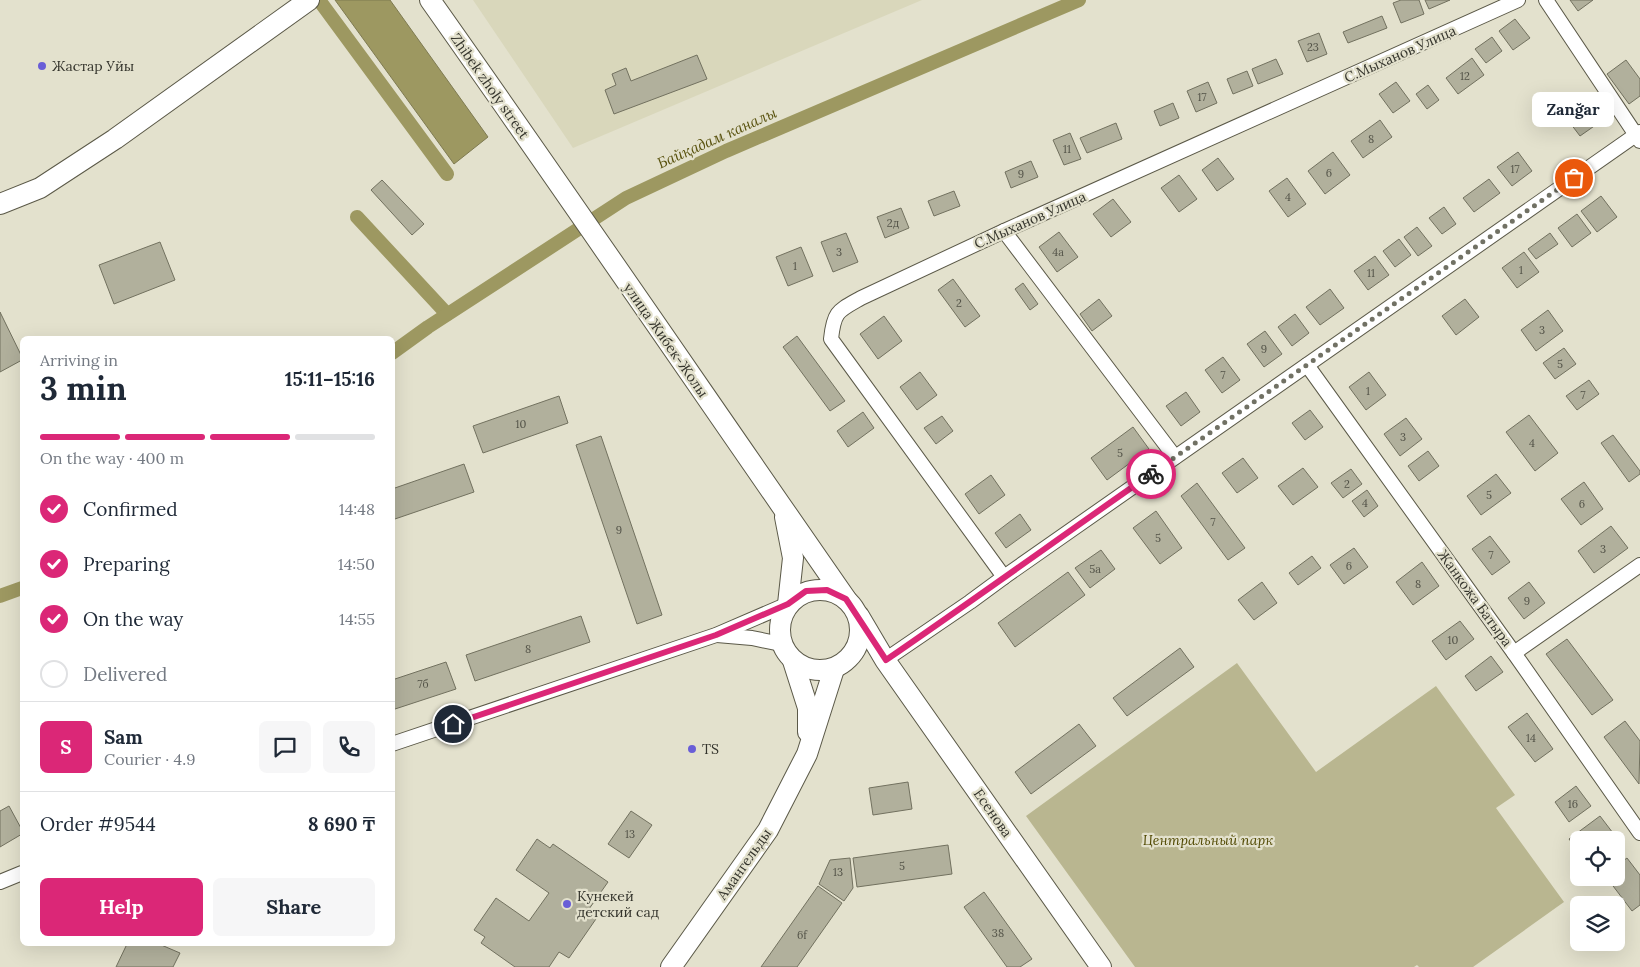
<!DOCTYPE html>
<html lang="en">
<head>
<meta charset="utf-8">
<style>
	:root { --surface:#fff; --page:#f6f6f7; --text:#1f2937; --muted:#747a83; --line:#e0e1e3; --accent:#db2777 }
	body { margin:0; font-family:Lora,serif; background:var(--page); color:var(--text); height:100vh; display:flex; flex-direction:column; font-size:19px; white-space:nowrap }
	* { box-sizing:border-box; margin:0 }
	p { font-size:16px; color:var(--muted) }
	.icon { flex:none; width:28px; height:28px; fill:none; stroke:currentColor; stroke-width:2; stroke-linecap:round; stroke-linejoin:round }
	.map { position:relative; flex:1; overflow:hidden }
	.panel { position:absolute; left:20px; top:336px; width:375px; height:610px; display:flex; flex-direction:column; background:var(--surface); border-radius:8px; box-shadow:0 5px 20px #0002 }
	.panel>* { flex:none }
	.fabs { position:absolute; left:1570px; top:831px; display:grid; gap:10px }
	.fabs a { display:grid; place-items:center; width:55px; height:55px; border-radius:8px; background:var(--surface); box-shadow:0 5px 20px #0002; font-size:25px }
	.pin { position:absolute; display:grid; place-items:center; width:42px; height:42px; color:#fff; margin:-21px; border:2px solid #fff; border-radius:50%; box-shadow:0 1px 5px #0007 }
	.courier { position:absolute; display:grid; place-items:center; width:50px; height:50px; margin:-25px; border:4px solid #db2777; border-radius:50%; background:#fff; color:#222; box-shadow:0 1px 6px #0007 }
	.bubble { position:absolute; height:35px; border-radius:8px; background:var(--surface); box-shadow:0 5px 20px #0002; font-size:16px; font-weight:700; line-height:35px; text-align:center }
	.overview em { font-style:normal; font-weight:700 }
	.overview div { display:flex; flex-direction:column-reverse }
	.overview { display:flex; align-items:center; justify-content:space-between; height:85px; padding:0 20px }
	h1 { font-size:32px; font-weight:700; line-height:38px }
	.bar { display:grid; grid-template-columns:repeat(4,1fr); gap:8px 5px; align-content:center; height:60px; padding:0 20px }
	.bar i { height:6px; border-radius:4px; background:var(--line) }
	.bar .current { background:var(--accent) }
	.bar p { grid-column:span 4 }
	.line { display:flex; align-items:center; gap:12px; padding:0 20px; border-top:1px solid var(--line) }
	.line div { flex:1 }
	.round { display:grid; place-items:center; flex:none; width:52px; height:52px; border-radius:8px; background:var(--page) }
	ol { padding:0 20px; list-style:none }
	li { display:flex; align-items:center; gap:15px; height:55px }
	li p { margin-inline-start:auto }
	li .icon { padding:5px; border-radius:50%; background:var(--accent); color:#fff; stroke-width:4 }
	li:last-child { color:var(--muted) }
	li i { width:28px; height:28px; border:2px solid var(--line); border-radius:50% }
	.primary-button { display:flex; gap:10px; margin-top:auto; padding:10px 20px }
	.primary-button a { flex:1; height:58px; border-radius:8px; background:var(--accent); color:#fff; font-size:20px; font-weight:700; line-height:58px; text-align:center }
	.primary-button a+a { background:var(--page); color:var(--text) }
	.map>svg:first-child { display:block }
	.built { fill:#d9d7bb }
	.green { fill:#b9b690 }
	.water { fill:#9d9861; stroke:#7e7a51 }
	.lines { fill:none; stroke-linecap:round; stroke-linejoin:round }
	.canal { stroke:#9d9861; stroke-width:14 }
	.building { fill:#b1b09c; stroke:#72715f }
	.street-casing { stroke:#5b5948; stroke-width:16 }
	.secondary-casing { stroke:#5b5948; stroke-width:22 }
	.street { stroke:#fff; stroke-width:14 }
	.secondary { stroke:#fff; stroke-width:20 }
	.done { stroke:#717164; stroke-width:5; stroke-dasharray:0 9 }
	.route { stroke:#db2777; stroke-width:6 }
	.poi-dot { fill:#695ed7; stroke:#e3e1cd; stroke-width:2 }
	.labels { text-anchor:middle; stroke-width:4.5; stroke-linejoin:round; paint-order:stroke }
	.number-label { font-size:11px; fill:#535348 }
	.street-label { font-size:14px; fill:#34342c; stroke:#e3e1cd }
	.poi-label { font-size:14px; fill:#34342c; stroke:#e3e1cd; text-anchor:start }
	.park-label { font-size:14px; font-style:italic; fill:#524a03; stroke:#e3e1cd }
	.water-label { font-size:15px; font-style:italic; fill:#58510d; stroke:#e3e1cd }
</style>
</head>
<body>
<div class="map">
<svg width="1640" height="967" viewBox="0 0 1640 967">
	<rect width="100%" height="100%" fill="#e3e1cd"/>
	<polygon class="built" points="473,0 922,0 573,148"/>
	<polygon class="green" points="1237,663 1316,772 1436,686 1515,795 1496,808 1564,902 1473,967 1419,967 1417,965 1414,967 1135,967 1026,816"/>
	<polygon class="water" points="335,0 390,0 488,137 454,164"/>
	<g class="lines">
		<g class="canal">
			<polyline points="319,0 447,174"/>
			<polyline points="357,217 447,314"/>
			<polyline points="392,353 428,327 626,198 726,151 1079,0"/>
			<polyline points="0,596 22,588"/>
		</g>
	</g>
	<g class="building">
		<polygon points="1401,0 1419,0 1424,14 1401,23 1393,3"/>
		<polygon points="1425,0 1450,0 1429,9"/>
		<polygon points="1570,0 1593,0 1578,11"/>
		<polygon points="1382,16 1387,28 1348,43 1343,32"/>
		<polygon points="1515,19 1530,38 1513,50 1499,31"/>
		<polygon points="1319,33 1327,54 1307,62 1298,41"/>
		<polygon points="1492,37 1502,51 1486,63 1475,49"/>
		<polygon points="697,55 707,79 614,114 605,90 616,85 612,74 626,68 631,81"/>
		<polygon points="1472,58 1484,75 1458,94 1446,78"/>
		<polygon points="1276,59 1283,74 1258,84 1252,69"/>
		<polygon points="1626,60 1640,79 1640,96 1629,104 1607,74"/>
		<polygon points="1247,71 1253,86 1233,94 1227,79"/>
		<polygon points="1208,82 1217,103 1196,112 1187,91"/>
		<polygon points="1396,82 1410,101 1393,113 1379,94"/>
		<polygon points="1428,85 1439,100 1427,109 1416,94"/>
		<polygon points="1584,100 1600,122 1580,136 1564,115"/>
		<polygon points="1173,103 1179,118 1160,126 1154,111"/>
		<polygon points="1380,120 1392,137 1363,158 1351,141"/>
		<polygon points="1116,123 1122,139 1087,153 1080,138"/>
		<polygon points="1070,133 1081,159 1064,165 1053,140"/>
		<polygon points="1333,152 1350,175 1325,194 1308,171"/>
		<polygon points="1518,152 1532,171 1512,186 1497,167"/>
		<polygon points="1218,158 1234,179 1217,191 1202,170"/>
		<polygon points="1031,161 1038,177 1011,188 1005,172"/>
		<polygon points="1179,175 1197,199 1179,212 1161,188"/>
		<polygon points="1287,178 1306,204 1288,217 1269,191"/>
		<polygon points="1489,179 1500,193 1474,212 1463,198"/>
		<polygon points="382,180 424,224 412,235 371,190"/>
		<polygon points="954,191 960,206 934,216 928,201"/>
		<polygon points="1601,196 1617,217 1597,232 1581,211"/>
		<polygon points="1113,199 1131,222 1111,237 1093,214"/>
		<polygon points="1444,207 1456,224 1442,234 1429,218"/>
		<polygon points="901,208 909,228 885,238 877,217"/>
		<polygon points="1577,214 1591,233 1572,247 1558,228"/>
		<polygon points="1417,227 1432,246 1418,256 1404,237"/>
		<polygon points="1059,232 1078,257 1057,272 1039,247"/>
		<polygon points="846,233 858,262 833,272 821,242"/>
		<polygon points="1550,233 1558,244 1536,259 1528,249"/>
		<polygon points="1399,239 1411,255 1395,267 1383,251"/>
		<polygon points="160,242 175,280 114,304 99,265"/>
		<polygon points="801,247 813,276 788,286 776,257"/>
		<polygon points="1524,252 1539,272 1517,288 1502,268"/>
		<polygon points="1375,256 1389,275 1368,290 1354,271"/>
		<polygon points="953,279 980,316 965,327 938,290"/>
		<polygon points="1023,283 1038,304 1030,310 1015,289"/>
		<polygon points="1330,289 1344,308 1320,325 1306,307"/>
		<polygon points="1099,299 1112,316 1092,331 1080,314"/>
		<polygon points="1465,299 1479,317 1456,335 1442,316"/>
		<polygon points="1548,310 1563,331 1536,351 1521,330"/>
		<polygon points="0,312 22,357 22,360 0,372"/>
		<polygon points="1295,314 1309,333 1292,346 1278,327"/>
		<polygon points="884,316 902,341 878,359 860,334"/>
		<polygon points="1265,331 1282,354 1264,367 1247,344"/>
		<polygon points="797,336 845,401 830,411 783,347"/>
		<polygon points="1564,348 1576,364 1555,379 1543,363"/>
		<polygon points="1223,357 1240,380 1222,393 1205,370"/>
		<polygon points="920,372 937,395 917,410 900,387"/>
		<polygon points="1369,372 1386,395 1366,410 1349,387"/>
		<polygon points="1589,380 1599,394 1577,410 1566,396"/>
		<polygon points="1186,392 1200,412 1181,426 1166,406"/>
		<polygon points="559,396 568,423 483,453 473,426"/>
		<polygon points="1310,410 1323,427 1305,440 1292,423"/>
		<polygon points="863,412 874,428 848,447 837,431"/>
		<polygon points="1529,415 1558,453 1535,471 1506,432"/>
		<polygon points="942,416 953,431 936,444 924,428"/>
		<polygon points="1406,418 1422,439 1400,456 1384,434"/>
		<polygon points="1133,427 1149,449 1107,480 1091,458"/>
		<polygon points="1613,435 1640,471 1640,474 1629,482 1601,443"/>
		<polygon points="601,436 662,615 637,624 576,445"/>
		<polygon points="1428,451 1439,466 1419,481 1408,466"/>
		<polygon points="1243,458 1258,478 1237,493 1222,473"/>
		<polygon points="464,464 474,492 392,520 392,489"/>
		<polygon points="1303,468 1318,487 1293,505 1278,486"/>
		<polygon points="1351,469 1362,484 1343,498 1331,483"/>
		<polygon points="1496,474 1511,493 1481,515 1467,496"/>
		<polygon points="991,475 1005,495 979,514 965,494"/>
		<polygon points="1584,482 1603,509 1581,525 1561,499"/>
		<polygon points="1197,483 1245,548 1228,560 1181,496"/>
		<polygon points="1367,490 1378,506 1364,517 1352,501"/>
		<polygon points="1156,511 1182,548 1160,564 1133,528"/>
		<polygon points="1020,514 1031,530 1006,548 995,533"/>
		<polygon points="1611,526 1628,548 1594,573 1578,551"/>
		<polygon points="1490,536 1510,562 1492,575 1472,549"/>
		<polygon points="1354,548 1368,567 1344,584 1330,565"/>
		<polygon points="1101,550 1115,569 1090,588 1075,568"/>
		<polygon points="1312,556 1321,568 1298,585 1289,573"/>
		<polygon points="1422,562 1439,586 1413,605 1396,582"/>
		<polygon points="1068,572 1085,595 1015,647 998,623"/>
		<polygon points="1262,582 1277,603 1254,620 1238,600"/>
		<polygon points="1529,582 1545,603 1524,619 1508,598"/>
		<polygon points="581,616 590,642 475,681 466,655"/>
		<polygon points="1460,621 1474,639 1446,660 1432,641"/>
		<polygon points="1567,639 1613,700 1592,715 1546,654"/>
		<polygon points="1180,648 1194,667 1127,716 1113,698"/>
		<polygon points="1491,656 1503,672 1476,691 1465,676"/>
		<polygon points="446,662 456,689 392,710 392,680"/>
		<polygon points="1527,713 1553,749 1535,762 1508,727"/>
		<polygon points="1625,721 1640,741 1639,784 1604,737"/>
		<polygon points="1079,724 1096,746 1031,794 1015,772"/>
		<polygon points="908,782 912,809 873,815 869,788"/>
		<polygon points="1576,786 1591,806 1569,822 1555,802"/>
		<polygon points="9,806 22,830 22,834 0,847 0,811"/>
		<polygon points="631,811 652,825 629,858 608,844"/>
		<polygon points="1600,816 1616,837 1612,840 1579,840 1579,852 1569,839"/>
		<polygon points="537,839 550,848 553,844 608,882 589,909 598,916 569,958 559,952 549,967 515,967 481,943 485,937 474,930 496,898 529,921 549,893 516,870"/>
		<polygon points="948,845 952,874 857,887 853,858"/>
		<polygon points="850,858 853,888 844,901 819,884 830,860"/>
		<polygon points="1627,858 1640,875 1640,905 1632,911 1607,878 1616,878 1616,866"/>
		<polygon points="818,886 842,903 797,967 761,967"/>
		<polygon points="984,892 1032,959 1020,967 1007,967 964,907"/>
		<polygon points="127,944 159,944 180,953 173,967 116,967"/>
	</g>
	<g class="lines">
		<defs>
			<g id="street">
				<polyline points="1546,0 1640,141"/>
				<polyline points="1004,231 1175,457"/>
				<polyline points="1307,365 1514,653 1640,833"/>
				<path d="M1004 577 831 339C834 311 838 311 861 298L1004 231 1518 0"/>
				<polyline points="717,635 752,638 781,644"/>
				<polyline points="1514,653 1640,565"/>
				<polyline points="885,660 970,602 1004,577 1640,132"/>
				<polyline points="392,744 716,635 788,604"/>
				<polyline points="0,882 22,873"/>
			</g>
			<g id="secondary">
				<path d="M430 0C570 198 707 399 846 599"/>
				<polyline points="0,204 40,188 115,139 309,0"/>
				<polyline points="785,517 793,558 788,604"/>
				<circle cx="820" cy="630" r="40"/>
				<polyline points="859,616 885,660 1101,967"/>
				<polyline points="793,661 808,708 808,732"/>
				<polyline points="671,967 768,830 807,754 834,669"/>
			</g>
		</defs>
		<use href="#street" class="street-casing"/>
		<use href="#secondary" class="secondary-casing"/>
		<use href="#street" class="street"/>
		<use href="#secondary" class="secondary"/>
	</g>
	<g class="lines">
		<polyline class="done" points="1151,474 1574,178"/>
		<path class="route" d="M453 724 716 635 788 604 806 591 827 590 846 599 886 660C975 599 1062 536 1151 474"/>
	</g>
	<g class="poi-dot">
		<circle cx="42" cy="66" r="5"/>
		<circle cx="692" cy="749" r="5"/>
		<circle cx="567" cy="904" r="5"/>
	</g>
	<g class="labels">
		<g class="number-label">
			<text x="1313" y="51">23</text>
			<text x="1465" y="80">12</text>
			<text x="1202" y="101">17</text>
			<text x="1371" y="143">8</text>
			<text x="1067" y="153">11</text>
			<text x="1515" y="173">17</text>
			<text x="1329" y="177">6</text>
			<text x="1021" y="178">9</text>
			<text x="1288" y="201">4</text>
			<text x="893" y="227">2д</text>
			<text x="839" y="256">3</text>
			<text x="1058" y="256">4а</text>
			<text x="795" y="270">1</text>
			<text x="1521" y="274">1</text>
			<text x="1371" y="277">11</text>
			<text x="959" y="307">2</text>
			<text x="1542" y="334">3</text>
			<text x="1264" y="353">9</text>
			<text x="1560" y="368">5</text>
			<text x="1223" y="379">7</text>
			<text x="1368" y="395">1</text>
			<text x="1583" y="399">7</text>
			<text x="521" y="428">10</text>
			<text x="1403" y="441">3</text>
			<text x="1532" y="447">4</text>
			<text x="1120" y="457">5</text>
			<text x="1347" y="488">2</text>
			<text x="1489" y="499">5</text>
			<text x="1365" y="507">4</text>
			<text x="1582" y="508">6</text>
			<text x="1213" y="526">7</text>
			<text x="619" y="534">9</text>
			<text x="1158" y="542">5</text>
			<text x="1603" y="553">3</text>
			<text x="1491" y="559">7</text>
			<text x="1349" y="570">6</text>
			<text x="1095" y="573">5а</text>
			<text x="1418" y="588">8</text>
			<text x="1527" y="605">9</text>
			<text x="1453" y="644">10</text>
			<text x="528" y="653">8</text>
			<text x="423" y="688">7б</text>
			<text x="1531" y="742">14</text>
			<text x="1573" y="808">16</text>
			<text x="630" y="838">13</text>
			<text x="902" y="870">5</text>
			<text x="838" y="876">13</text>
			<text x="998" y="937">38</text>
			<text x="802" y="939">6f</text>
		</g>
		<g class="street-label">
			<text transform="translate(1400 54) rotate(-24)" y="5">С.Мыханов Улица</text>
			<text transform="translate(490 86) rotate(55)" y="5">Zhibek zholy street</text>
			<text transform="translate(1030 220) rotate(-24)" y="5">С.Мыханов Улица</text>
			<text transform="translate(666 340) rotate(55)" y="5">улица Жибек-Жолы</text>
			<text transform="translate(1475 598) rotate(54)" y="5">Жанкожа Батыра</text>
			<text transform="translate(993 813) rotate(55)" y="5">Есенова</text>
			<text transform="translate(744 864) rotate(-55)" y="5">Амангельды</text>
		</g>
		<g class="poi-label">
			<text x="52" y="71">Жастар Уйы</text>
			<text x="702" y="754">TS</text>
			<text x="577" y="901">Кунекей<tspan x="577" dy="16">детский сад</tspan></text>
		</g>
		<g class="park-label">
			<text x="1208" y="845">Центральный парк</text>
		</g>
		<g class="water-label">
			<text transform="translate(717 138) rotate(-24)" y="5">Байқадам каналы</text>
		</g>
	</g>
</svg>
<div class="fabs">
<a><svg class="icon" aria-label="locate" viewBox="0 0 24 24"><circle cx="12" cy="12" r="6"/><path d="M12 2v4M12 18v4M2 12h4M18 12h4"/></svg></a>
<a><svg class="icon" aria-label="layers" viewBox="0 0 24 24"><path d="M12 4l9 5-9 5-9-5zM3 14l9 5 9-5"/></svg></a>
</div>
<div class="pin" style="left:1574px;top:178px;background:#ea580c"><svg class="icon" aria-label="bag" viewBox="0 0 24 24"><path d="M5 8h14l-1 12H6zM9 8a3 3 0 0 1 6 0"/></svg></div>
<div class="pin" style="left:453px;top:724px;background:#1f2937"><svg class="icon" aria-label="home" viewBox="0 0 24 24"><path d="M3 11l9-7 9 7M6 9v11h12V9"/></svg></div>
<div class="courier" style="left:1151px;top:474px"><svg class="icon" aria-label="bike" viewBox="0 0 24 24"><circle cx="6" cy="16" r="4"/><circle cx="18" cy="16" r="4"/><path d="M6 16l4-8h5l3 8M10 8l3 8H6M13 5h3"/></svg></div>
<div class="bubble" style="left:1532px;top:92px;width:82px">Zanğar</div>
<section class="panel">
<div class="overview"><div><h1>3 min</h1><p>Arriving in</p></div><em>15:11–15:16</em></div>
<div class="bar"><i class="current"></i><i class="current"></i><i class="current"></i><i></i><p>On the way · 400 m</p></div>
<ol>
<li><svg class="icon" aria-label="check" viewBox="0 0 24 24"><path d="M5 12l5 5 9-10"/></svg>Confirmed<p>14:48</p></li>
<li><svg class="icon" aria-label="check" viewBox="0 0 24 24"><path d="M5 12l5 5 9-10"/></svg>Preparing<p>14:50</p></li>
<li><svg class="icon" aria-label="check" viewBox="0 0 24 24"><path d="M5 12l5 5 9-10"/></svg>On the way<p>14:55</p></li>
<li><i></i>Delivered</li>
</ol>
<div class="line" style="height:90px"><b class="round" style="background:var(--accent);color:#fff">S</b><div><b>Sam</b><p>Courier · 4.9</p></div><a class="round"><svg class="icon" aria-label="chat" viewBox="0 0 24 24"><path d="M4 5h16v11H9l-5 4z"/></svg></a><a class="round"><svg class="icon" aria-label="phone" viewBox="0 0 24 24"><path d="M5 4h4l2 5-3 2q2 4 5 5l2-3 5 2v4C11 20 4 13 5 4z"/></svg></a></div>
<div class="line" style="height:65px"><div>Order #9544</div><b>8 690 ₸</b></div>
<div class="primary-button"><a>Help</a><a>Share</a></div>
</section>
</div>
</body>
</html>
